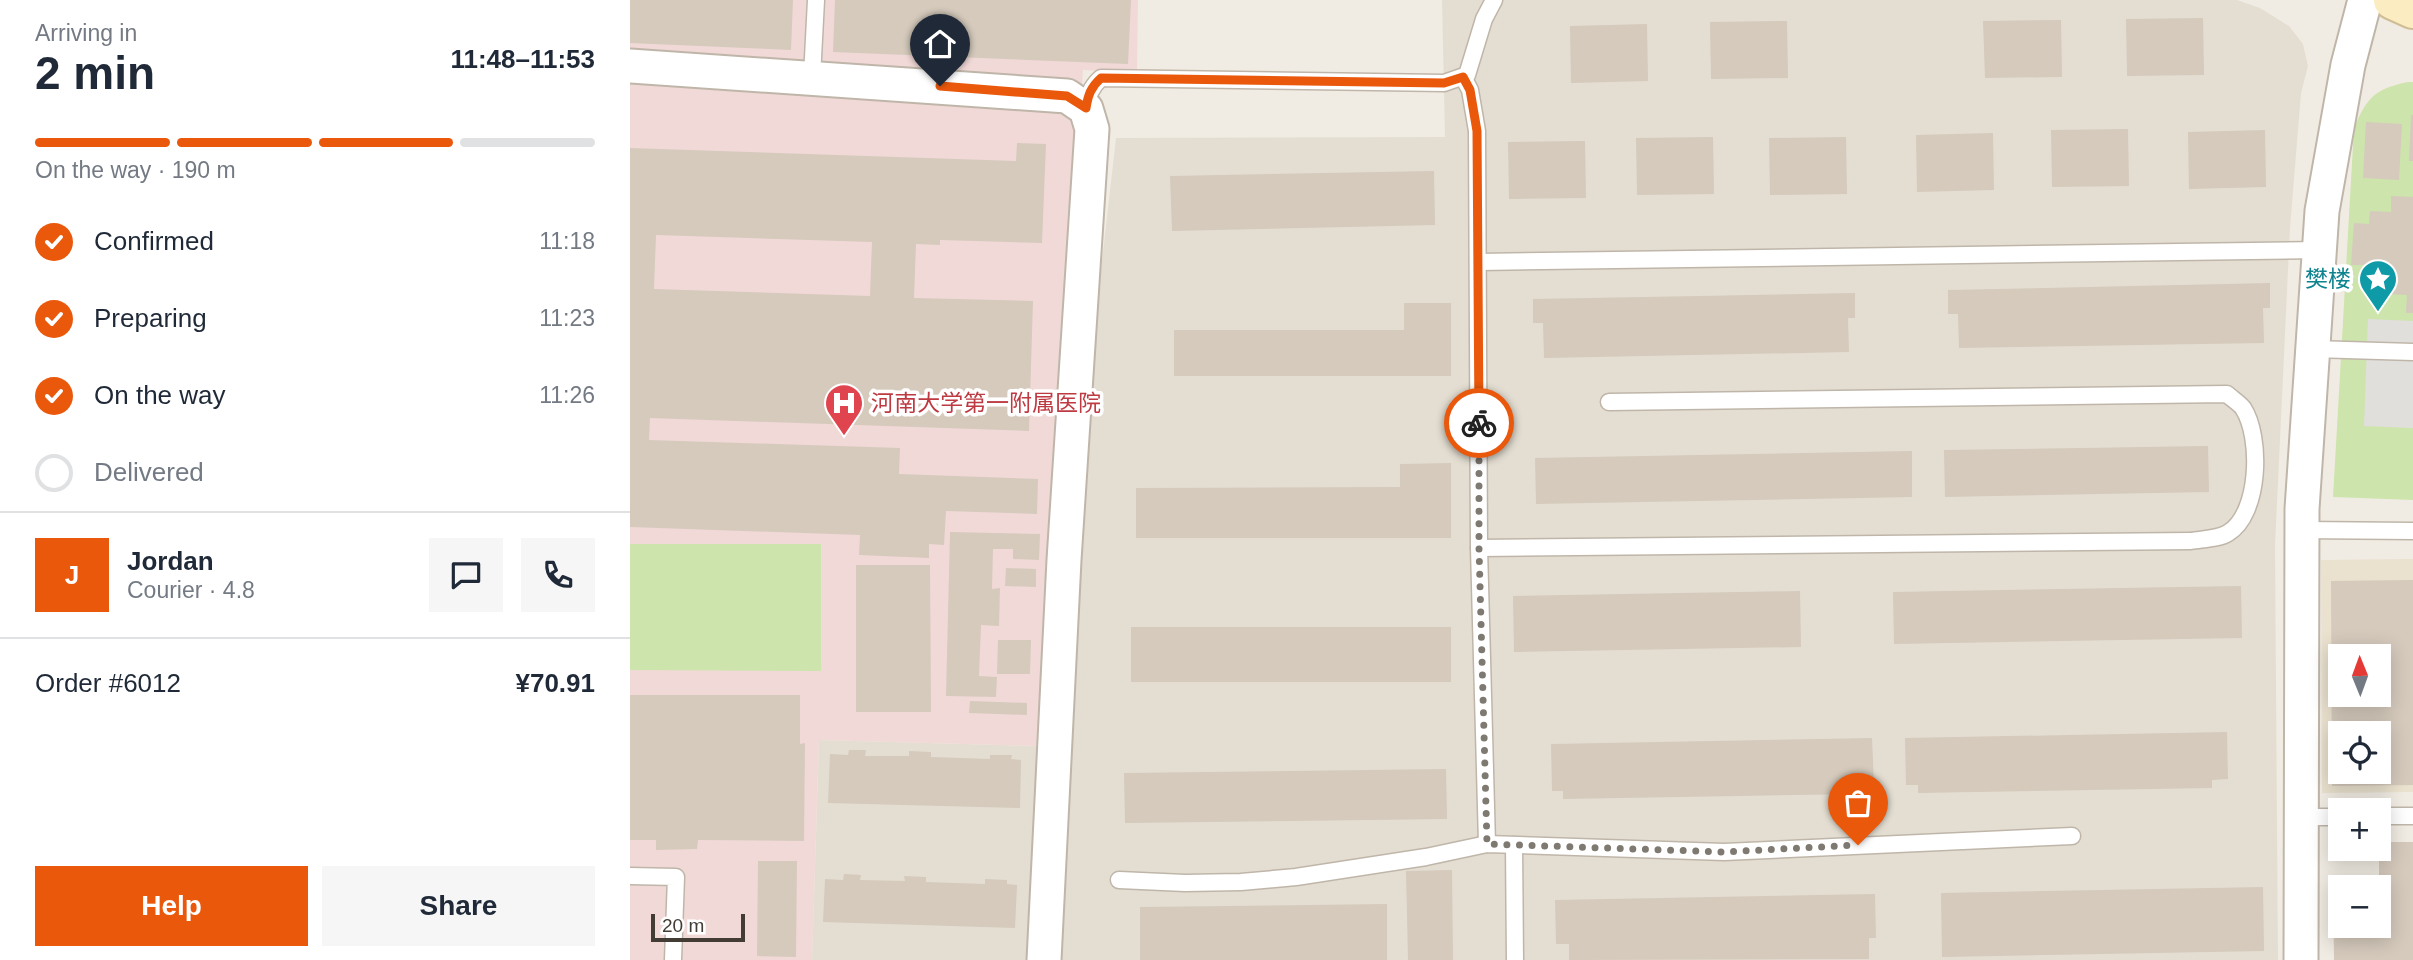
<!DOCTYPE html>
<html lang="en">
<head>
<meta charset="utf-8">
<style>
	:root { --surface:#fff; --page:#f6f6f7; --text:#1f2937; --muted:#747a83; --line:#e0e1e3; --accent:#ea580c }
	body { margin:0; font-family:Arial,"Noto Sans SC",sans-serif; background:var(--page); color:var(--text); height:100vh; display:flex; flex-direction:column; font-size:26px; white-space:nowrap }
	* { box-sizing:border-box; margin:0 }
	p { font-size:23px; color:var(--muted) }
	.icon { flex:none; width:38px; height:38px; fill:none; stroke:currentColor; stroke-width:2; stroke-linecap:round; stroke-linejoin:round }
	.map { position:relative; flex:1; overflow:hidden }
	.panel { display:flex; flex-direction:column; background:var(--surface); width:630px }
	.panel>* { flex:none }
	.needle { width:46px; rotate:359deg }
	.buttons { position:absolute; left:1698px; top:644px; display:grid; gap:14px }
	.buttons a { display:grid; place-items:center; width:63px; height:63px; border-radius:0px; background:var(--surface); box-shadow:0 4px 18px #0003; font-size:35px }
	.scale { position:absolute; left:21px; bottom:18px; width:94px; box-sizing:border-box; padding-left:7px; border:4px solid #423c34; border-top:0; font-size:19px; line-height:24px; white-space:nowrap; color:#423c34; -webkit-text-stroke:5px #fff; paint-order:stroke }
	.pin { position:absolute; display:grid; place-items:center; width:60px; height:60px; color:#fff; margin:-72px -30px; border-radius:50% 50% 50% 0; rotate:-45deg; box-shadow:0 0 7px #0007 }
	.pin .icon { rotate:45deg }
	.courier { position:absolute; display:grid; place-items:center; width:70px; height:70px; margin:-35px; border:5px solid #ea580c; border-radius:50%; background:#fff; color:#222; box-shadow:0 2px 9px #0007 }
	.head em { font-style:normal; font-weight:700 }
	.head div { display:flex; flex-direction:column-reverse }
	.head { display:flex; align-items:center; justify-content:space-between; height:119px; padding:0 35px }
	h1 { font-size:46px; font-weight:700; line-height:52px }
	.bar { display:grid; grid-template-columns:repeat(4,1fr); gap:10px 7px; align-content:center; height:84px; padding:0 35px }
	.bar i { height:9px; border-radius:5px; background:var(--line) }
	.bar .on { background:var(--accent) }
	.bar p { grid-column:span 4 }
	.line { display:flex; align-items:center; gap:18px; padding:0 35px; border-top:2px solid var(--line) }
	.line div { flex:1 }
	.round { display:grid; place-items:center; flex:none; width:74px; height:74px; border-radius:0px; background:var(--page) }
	ol { padding:0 35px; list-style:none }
	li { display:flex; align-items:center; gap:21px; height:77px }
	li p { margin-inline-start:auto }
	li .icon { padding:7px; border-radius:50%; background:var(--accent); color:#fff; stroke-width:4 }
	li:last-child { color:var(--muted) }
	li i { width:38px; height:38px; border:4px solid var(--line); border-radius:50% }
	.cta { display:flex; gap:14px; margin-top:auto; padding:14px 35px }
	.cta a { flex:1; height:80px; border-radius:0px; background:var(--accent); color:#fff; font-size:28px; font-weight:700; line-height:80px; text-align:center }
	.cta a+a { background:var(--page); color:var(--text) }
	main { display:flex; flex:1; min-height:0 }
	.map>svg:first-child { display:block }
	.residential { fill:#e4ded2 }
	.education { fill:#eae1ce; fill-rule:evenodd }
	.medical { fill:#f1d9d7 }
	.green { fill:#cde4ad }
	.parking { fill:#e1dfdc }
	.building { fill:#d5cabc; fill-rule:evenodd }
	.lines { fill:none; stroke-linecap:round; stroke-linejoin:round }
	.lane-casing { stroke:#bfb6a9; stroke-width:19 }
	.street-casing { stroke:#bfb6a9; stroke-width:37 }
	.secondary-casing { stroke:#cfbe95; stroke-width:42 }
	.lane { stroke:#fff; stroke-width:16 }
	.street { stroke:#fff; stroke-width:33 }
	.secondary { stroke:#fcecc2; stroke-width:38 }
	.done { stroke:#7f7a71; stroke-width:7; stroke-dasharray:0 12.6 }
	.route { stroke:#ea580c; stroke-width:9 }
	.labels { text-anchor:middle; stroke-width:7; stroke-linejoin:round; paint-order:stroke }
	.culture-label { font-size:23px; fill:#0d838f; stroke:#fff; text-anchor:end }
	.health-label { font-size:23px; fill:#be3a42; stroke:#fff; text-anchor:start }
</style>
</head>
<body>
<main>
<section class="panel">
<div class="head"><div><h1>2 min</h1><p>Arriving in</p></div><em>11:48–11:53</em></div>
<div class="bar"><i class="on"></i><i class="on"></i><i class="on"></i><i></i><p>On the way · 190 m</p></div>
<ol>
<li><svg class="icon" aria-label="check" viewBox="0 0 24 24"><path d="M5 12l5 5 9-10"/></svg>Confirmed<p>11:18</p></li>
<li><svg class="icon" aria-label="check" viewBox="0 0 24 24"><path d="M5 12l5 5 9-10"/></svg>Preparing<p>11:23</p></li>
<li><svg class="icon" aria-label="check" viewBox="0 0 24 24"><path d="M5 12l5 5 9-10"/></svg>On the way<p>11:26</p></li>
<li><i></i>Delivered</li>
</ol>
<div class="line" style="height:126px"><b class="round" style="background:var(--accent);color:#fff">J</b><div><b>Jordan</b><p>Courier · 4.8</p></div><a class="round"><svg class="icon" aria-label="chat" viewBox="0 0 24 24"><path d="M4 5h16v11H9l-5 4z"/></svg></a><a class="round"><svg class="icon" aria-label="phone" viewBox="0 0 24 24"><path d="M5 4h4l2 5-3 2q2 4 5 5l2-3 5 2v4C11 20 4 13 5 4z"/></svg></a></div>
<div class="line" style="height:91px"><div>Order #6012</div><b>¥70.91</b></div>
<div class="cta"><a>Help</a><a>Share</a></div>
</section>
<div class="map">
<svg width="1783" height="960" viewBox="0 0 1783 960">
	<rect width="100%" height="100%" fill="#f1ece3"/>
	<g class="residential">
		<polygon points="812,0 1607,0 1630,8 1659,26 1673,44 1678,66 1671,93 1660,228 1645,546 1648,960 428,960 459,374 486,138 815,137"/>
		<polygon points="189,740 407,746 399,960 182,960"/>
	</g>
	<path class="education" d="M1783 559V792L1692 793 1691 560ZM1710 656H1748V695H1710ZM1710 733H1748V772H1710Z"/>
	<polygon class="medical" points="0,0 508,0 507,73 453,70 407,746 189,740 182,960 0,960"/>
	<g class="green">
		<path d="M1778 82H1783V500L1703 497 1724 128C1737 97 1745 89 1778 82Z"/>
		<polygon points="0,544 191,544 191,671 0,670"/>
	</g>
	<polygon class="parking" points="1738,319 1783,321 1783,428 1734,426"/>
	<g class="building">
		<polygon points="0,0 163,0 161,50 0,43"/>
		<polygon points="205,0 501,0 498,64 203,52"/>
		<polygon points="1573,18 1574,75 1497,76 1496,19"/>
		<polygon points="1431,20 1432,77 1355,78 1353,21"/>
		<polygon points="1157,21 1158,78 1081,79 1080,22"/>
		<polygon points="1017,24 1018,81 941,83 940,26"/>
		<polygon points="1781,115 1783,115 1783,161 1779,161"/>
		<polygon points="1736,122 1772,124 1769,180 1733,178"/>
		<polygon points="1498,129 1499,186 1422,187 1421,130"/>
		<polygon points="1635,130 1636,187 1559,189 1558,132"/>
		<polygon points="1363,133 1364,190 1287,192 1286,135"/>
		<polygon points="1083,137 1084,194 1007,195 1006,138"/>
		<polygon points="1216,137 1217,194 1140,195 1139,138"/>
		<polygon points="955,141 956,198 879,199 878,142"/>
		<path d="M387 143 416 144 412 243 310 240V245L286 244 284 298 403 301 399 431 20 418 19 440 270 448 269 474 408 479 407 514 316 511 314 545 299 544V558L229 555 230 535 0 527V148L386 161ZM26 235 242 242 240 296 24 289Z"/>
		<polygon points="804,171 805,225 542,231 540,176"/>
		<polygon points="1761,196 1783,197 1783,313 1776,313 1777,295 1757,294 1758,275 1737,273 1737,265 1721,265 1724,223 1739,224 1740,211 1761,212"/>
		<polygon points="1640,283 1640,308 1633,308 1634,343 1329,348 1328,314 1318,314 1318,290"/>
		<polygon points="1225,293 1225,318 1218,318 1219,352 914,358 913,323 903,323 903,299"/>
		<polygon points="774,303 821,303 821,376 544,376 544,330 774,330"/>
		<polygon points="1578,446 1579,492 1315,497 1314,450"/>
		<polygon points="1282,451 1282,497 906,504 905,458"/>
		<polygon points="821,463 821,538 506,538 506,488 770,487 770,464"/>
		<polygon points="320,532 410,534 409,560 383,559 383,549 363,549 362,589 370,588 369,626 351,625 349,676 367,677 366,697 316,696"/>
		<polygon points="226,565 300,565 301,712 226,712"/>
		<polygon points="376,568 406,569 406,587 375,586"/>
		<path d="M1783 580V785L1702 786 1701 581ZM1710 656H1748V695H1710ZM1710 733H1748V772H1710Z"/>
		<polygon points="1611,586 1612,638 1264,644 1263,592"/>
		<polygon points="1170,591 1171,647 884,652 883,596"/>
		<rect x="501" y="627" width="320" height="55"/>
		<polygon points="368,640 401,640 400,674 367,674"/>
		<polygon points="0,695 170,695 170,744 175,743 174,841 68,840 67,849 26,850 26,840 0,840"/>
		<polygon points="340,701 397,703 397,715 339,713"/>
		<polygon points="1597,732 1598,779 1582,780 1582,788 1288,793 1288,785 1276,785 1275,738"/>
		<polygon points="1242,738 1244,785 1227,785 1227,794 933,799 933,791 922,791 921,744"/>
		<polygon points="219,750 236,750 235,756 279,756 279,751 301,752 301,757 360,759 360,755 382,755 381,759 391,760 390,808 198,803 200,754 218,755"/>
		<polygon points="816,769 817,819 495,823 494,773"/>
		<path d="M1749 842H1783V960H1704L1703 881 1749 880ZM1710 887H1748V926H1710Z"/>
		<polygon points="128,861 167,861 166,957 127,956"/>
		<polygon points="822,870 823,960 778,960 776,871"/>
		<polygon points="214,874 231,875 230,880 275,881 274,876 296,877 296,882 355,884 355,879 377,880 377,884 387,885 385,928 193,922 195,879 213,880"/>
		<polygon points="1633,887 1634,951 1312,957 1311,893"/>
		<polygon points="1245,894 1246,938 1239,938 1239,959 939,960 939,944 926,944 925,900"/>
		<polygon points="757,904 757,960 510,960 510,907"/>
	</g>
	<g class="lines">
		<defs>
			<g id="lane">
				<polyline points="182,77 186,0"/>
				<polyline points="833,77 840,90 847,131 849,548 857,844"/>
				<path d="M456 109C458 95 461 87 471 78L814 83 837 75 854 19 864 0"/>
				<polyline points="849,262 1689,250"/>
				<polyline points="1683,349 1783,352"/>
				<polyline points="1672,530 1783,531"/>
				<path d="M849 548 1561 541C1572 539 1589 539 1598 533 1630 514 1632 437 1613 408 1609 403 1601 398 1597 394L979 402"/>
				<polyline points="1748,816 1783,816"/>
				<polyline points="1672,817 1710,817"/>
				<polyline points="884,845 885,960"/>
				<polyline points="0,876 46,877 43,960"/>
				<polyline points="489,880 555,883 611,882 666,877 796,857 857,844 1094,852 1442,836"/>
			</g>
			<g id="street">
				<polyline points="0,66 437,96 456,109 462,129 434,560 414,960"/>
				<polyline points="1671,960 1672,509 1692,211 1718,65 1735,0"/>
			</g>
			<polyline id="secondary" points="1763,0 1783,9"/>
		</defs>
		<use href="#lane" class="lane-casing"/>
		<use href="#street" class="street-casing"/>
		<use href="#secondary" class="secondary-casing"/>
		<use href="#lane" class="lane"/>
		<use href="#street" class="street"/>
		<use href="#secondary" class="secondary"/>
	</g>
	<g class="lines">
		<polyline class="done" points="849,423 849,548 857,844 1094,852 1228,845"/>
		<path class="route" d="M310 86 437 96 456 108C458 95 461 87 471 78L814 83 833 77 840 90 847 131 849 423"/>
	</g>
	<defs>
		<symbol id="sight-pin" viewBox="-11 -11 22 30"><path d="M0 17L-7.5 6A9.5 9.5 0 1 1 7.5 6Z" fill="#0f9aa8" stroke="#fff"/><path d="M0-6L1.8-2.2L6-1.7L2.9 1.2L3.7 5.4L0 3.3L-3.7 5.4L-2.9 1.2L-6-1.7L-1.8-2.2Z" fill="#fff"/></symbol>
		<symbol id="hospital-pin" viewBox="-11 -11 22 30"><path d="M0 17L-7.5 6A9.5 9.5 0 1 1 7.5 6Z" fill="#e0444e" stroke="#fff"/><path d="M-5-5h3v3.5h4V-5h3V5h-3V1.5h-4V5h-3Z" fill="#fff"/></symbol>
	</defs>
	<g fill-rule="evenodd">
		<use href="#sight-pin" x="1726" y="257" width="44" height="60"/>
		<use href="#hospital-pin" x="192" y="381" width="44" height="60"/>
	</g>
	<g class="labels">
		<g class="culture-label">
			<text x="1721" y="287">樊楼</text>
		</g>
		<g class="health-label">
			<text x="241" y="411">河南大学第一附属医院</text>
		</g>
	</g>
</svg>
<div class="buttons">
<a><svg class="needle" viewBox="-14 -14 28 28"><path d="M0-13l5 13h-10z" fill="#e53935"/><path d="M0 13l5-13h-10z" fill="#747a83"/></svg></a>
<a><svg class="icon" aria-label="locate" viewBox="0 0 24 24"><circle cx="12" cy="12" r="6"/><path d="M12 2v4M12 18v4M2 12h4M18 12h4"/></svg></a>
<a>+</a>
<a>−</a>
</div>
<div class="scale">20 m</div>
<div class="pin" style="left:1228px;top:845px;background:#ea580c"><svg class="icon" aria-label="bag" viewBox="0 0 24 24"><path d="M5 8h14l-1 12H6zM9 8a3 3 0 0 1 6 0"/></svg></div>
<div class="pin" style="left:310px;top:86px;background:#1f2937"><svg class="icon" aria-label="home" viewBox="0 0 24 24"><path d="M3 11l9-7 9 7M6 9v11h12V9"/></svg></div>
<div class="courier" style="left:849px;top:423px"><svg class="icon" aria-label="bike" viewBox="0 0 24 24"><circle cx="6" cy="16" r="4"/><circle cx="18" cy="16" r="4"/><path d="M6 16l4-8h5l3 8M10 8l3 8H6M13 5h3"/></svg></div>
</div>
</main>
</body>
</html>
